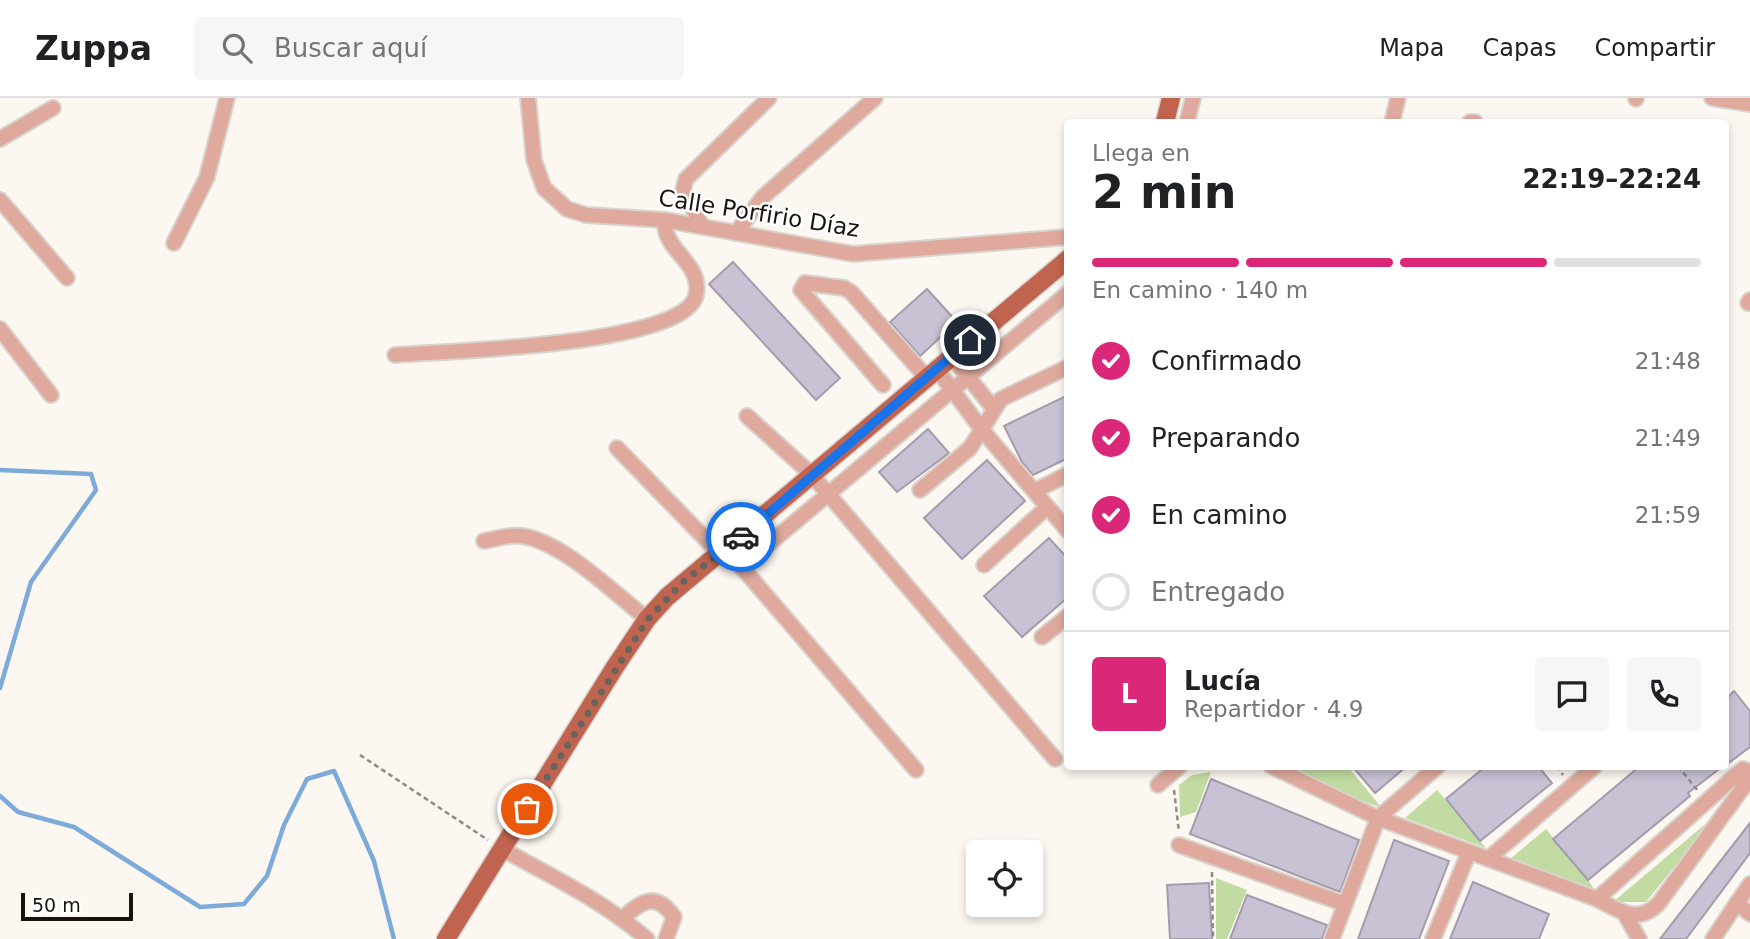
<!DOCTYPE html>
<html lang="es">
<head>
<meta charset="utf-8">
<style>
	:root { --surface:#fff; --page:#f6f6f6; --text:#202124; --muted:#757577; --line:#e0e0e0; --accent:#db2777 }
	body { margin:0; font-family:"DejaVu Sans",sans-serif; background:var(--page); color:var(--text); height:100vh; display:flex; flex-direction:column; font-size:26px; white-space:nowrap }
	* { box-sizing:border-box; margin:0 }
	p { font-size:23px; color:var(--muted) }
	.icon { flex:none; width:38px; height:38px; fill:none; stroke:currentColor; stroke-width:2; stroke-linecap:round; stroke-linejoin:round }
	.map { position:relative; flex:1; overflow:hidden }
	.drawer { position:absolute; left:1064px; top:21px; width:665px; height:651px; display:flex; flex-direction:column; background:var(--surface); border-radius:7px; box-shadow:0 4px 10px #0003 }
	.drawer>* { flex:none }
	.tools { position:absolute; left:966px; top:742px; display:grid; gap:14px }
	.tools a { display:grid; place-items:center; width:77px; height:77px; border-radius:7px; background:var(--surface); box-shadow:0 4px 10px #0003; font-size:35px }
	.scale { position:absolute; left:21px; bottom:18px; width:112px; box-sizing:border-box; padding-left:7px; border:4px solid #18130e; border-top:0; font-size:19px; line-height:24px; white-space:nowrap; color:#18130e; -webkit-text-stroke:5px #fff; paint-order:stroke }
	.pin { position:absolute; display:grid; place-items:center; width:60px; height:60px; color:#fff; margin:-30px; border:4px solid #fff; border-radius:50%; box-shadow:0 2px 7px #0007 }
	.courier { position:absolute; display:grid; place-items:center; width:70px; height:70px; margin:-35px; border:5px solid #1a73e8; border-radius:50%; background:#fff; color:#222; box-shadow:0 2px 9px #0007 }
	.overview em { font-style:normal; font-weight:800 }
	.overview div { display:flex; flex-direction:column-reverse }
	.overview { display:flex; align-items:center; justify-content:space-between; height:119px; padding:0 28px }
	h1 { font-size:46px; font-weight:800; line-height:52px }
	.bar { display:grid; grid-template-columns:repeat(4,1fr); gap:10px 7px; align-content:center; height:84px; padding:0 28px }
	.bar i { height:9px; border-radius:5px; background:var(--line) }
	.bar .active { background:var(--accent) }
	.bar p { grid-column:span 4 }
	.line { display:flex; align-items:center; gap:18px; padding:0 28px; border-top:2px solid var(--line) }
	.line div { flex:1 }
	.round { display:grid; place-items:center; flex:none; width:74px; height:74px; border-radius:7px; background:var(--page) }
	ol { padding:0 28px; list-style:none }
	li { display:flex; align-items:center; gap:21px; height:77px }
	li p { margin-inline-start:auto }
	li .icon { padding:7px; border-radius:50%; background:var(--accent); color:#fff; stroke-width:4 }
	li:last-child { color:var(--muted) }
	li i { width:38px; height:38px; border:4px solid var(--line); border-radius:50% }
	header { display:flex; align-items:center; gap:42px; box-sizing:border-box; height:98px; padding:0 35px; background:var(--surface); border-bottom:2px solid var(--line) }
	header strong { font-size:33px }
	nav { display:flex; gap:38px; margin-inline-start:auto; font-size:24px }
	.search { width:490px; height:63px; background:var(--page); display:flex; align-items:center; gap:18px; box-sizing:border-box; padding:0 24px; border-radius:7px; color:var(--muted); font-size:26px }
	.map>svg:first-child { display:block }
	.green { fill:#c2dba2 }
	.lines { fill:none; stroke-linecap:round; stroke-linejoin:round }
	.stream { stroke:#7cabda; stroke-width:4.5 }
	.building { fill:#c9c2d5; stroke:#a29cad; stroke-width:2 }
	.minor-casing { stroke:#d8d3cd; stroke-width:18 }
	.major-casing { stroke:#d8d3cd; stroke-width:21 }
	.path { stroke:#908a85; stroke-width:2.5; stroke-dasharray:5 3.5; stroke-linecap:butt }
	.minor { stroke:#dfaa9d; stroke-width:14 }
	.major { stroke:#c0644f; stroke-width:18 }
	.done { stroke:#68635d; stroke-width:7; stroke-dasharray:0 12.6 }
	.route { stroke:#1a73e8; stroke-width:9 }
	.labels { text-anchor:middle; stroke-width:5; stroke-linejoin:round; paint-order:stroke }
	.street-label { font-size:23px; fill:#18130e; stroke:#fff }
</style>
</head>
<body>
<header>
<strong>Zuppa</strong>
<div class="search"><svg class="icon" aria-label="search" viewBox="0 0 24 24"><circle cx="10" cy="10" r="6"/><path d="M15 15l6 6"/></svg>Buscar aquí</div>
<nav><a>Mapa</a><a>Capas</a><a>Compartir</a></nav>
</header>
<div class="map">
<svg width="1750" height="841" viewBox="0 0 1750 841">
	<rect width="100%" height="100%" fill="#fdf7f1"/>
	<g class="green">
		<polygon points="1307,669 1348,669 1382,710 1293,678"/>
		<polygon points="1211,674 1196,714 1180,719 1179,687 1192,677"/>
		<polygon points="1437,692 1480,743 1486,750 1405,720"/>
		<polygon points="1716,717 1646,804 1613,804"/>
		<polygon points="1546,731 1588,782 1594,791 1510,761"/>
		<polygon points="1216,780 1247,792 1227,841 1216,841"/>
	</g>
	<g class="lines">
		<g class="stream">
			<polyline points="0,372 91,376 96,392 31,484 0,590"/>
			<polyline points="0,698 18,714 74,729 200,809 244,806 267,778 284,727 307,681 334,673 374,763 394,841"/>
		</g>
	</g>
	<g class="building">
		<polygon points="733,164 840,280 816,302 709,186"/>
		<polygon points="927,191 957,224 920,258 890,224"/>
		<polygon points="1068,297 1068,360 1033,377 1022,364 1004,328"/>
		<polygon points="928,331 949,355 897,394 879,374"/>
		<polygon points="987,362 1025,403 962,461 924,420"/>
		<polygon points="1049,440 1068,461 1068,499 1022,539 984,498"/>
		<polygon points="1734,593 1750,613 1750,649 1726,667 1726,601"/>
		<polygon points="1352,668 1407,668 1375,695"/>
		<polygon points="1486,668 1538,668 1552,685 1480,743 1446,701"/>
		<polygon points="1640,668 1723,668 1688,695 1690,698 1588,782 1553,741"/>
		<polygon points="1211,681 1359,742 1340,794 1190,736"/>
		<polygon points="1750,725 1750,755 1686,841 1660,841"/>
		<polygon points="1394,742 1449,763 1419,841 1358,841"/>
		<polygon points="1473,784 1549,816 1539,841 1450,841"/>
		<polygon points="1209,785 1212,841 1170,841 1167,787"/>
		<polygon points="1247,797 1327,827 1322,841 1230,841"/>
	</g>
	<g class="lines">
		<defs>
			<g id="minor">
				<polyline points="528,0 534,62 544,90 567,111 586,117 665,122 853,156 1068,139"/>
				<polyline points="1712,0 1750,6"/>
				<polyline points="1636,1 1636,0"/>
				<polyline points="1187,24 1193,0"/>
				<polyline points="1392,24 1398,0"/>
				<polyline points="1470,24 1475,24"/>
				<polyline points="0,41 53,10"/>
				<polyline points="0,102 67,180"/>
				<polyline points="702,128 683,92 686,81 769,0"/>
				<polyline points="736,135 763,99 875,0"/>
				<polyline points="174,145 207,79 227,0"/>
				<polyline points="1748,205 1750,202"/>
				<polyline points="0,231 51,297"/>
				<path d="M395 257C443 253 685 248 696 197 703 164 662 153 665 122"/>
				<polyline points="951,258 994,311"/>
				<polyline points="936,270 983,333 1068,433"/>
				<polyline points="883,287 801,192 805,185 844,190 851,194 926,279"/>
				<polyline points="747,318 811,376 1055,661"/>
				<polyline points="617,350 721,457 739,466 752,460 1068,195"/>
				<polyline points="920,392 970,350 1001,301 1068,269"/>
				<polyline points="1035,393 1068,376"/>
				<path d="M484 443C496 441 510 436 522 438 563 444 614 495 647 521"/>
				<polyline points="739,466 916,672"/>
				<polyline points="984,467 1047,409"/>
				<polyline points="1042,539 1068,518"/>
				<path d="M1271 668 1378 720 1597 801C1619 813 1639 827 1659 805L1750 680"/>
				<polyline points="1158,687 1180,668"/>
				<polyline points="1179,747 1345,806"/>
				<path d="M502 751C553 779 603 803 647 841"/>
				<polyline points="1488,761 1595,668"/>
				<polyline points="1597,801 1743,671 1750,673"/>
				<polyline points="1737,805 1750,786"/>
				<polyline points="1625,816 1639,841"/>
				<path d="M623 820C642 803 656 793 674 819L666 841"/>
				<polyline points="1332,841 1378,720 1438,668"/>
				<polyline points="1433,841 1469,754"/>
				<polyline points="1713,841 1737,805 1750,816"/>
			</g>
			<g id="major">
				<polyline points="1165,24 1171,0"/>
				<polyline points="446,841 615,569 647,521 667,499 1068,161"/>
			</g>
		</defs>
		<use href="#minor" class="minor-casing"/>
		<use href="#major" class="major-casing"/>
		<g class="path">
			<polyline points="360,657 488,742"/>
			<polyline points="1557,668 1563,677"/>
			<polyline points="1678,668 1698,693"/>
			<polyline points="1174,692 1179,734"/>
			<polyline points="1212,774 1213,841"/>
		</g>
		<use href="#minor" class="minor"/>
		<use href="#major" class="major"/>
	</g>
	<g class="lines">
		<polyline class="done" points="527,711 648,521 684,483 741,439"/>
		<polyline class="route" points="741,439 970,242"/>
	</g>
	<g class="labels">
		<g class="street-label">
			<text transform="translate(759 115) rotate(9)" y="8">Calle Porfirio Díaz</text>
		</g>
	</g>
</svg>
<div class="tools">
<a><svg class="icon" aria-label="locate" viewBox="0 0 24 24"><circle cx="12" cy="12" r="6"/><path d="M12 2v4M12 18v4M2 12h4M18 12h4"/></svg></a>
</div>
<div class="scale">50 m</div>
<div class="pin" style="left:527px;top:711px;background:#ea580c"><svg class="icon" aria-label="bag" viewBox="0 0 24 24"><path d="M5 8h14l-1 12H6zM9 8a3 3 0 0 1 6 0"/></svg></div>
<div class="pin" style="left:970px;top:242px;background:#1f2937"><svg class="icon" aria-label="home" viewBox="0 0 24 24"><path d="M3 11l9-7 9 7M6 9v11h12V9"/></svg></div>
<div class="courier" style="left:741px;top:439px"><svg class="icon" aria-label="car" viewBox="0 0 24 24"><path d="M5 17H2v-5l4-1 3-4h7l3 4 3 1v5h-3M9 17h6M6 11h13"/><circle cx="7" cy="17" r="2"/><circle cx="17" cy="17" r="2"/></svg></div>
<section class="drawer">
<div class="overview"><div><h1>2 min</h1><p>Llega en</p></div><em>22:19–22:24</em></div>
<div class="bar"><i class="active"></i><i class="active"></i><i class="active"></i><i></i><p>En camino · 140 m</p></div>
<ol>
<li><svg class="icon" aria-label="check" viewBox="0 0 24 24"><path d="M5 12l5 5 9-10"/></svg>Confirmado<p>21:48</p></li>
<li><svg class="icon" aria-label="check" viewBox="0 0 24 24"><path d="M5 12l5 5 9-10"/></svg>Preparando<p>21:49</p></li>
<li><svg class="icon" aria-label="check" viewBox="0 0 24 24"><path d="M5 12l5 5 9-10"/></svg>En camino<p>21:59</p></li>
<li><i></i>Entregado</li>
</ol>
<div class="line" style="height:126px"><b class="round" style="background:var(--accent);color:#fff">L</b><div><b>Lucía</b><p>Repartidor · 4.9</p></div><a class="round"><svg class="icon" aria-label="chat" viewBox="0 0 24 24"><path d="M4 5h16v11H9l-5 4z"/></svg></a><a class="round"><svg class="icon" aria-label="phone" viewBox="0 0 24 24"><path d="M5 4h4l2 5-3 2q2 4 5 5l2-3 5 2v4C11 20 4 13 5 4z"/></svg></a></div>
</section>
</div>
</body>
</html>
